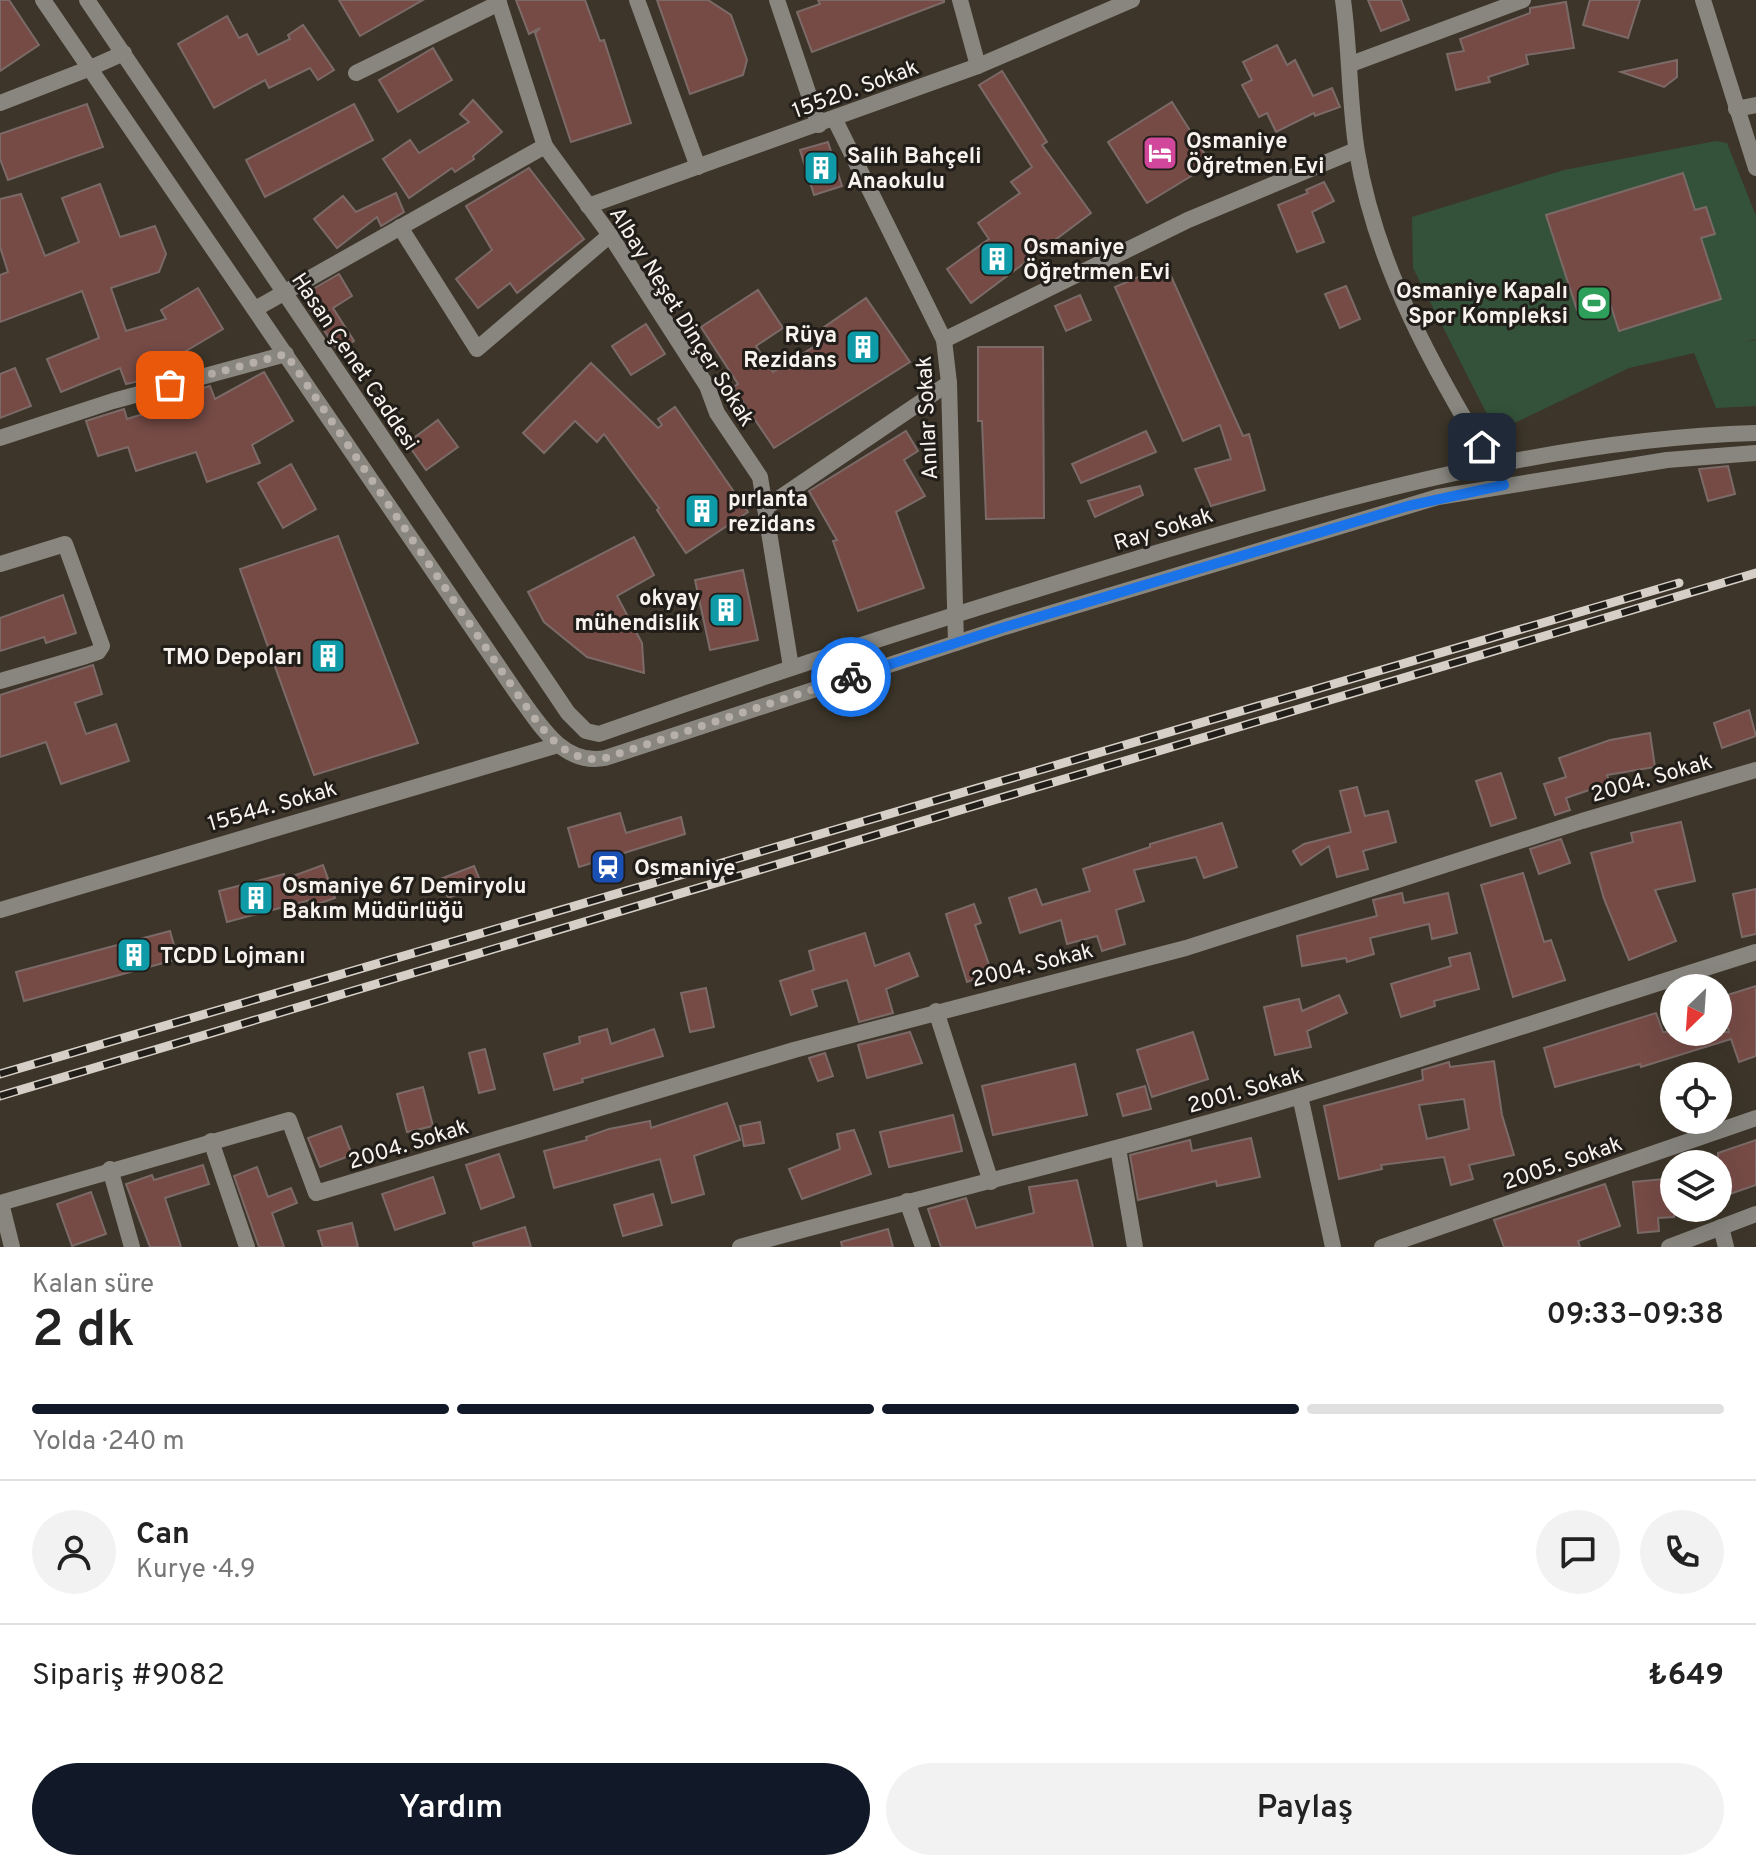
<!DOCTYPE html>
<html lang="tr">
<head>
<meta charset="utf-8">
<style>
	:root { --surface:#fff; --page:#f2f2f2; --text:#222; --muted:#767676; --line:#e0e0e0; --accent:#111827 }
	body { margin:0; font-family:Overpass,sans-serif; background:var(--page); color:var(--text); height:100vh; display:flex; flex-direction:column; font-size:30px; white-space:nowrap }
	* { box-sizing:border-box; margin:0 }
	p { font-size:26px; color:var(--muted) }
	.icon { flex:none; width:44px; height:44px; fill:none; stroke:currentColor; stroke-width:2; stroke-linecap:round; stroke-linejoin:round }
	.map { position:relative; height:1247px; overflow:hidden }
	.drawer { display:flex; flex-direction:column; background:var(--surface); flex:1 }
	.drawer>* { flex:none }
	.needle { width:52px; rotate:205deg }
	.fabs { position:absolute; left:1660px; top:974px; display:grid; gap:16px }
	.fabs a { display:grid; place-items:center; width:72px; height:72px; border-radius:50%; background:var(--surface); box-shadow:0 8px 32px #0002; font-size:40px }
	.pin { position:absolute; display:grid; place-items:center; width:68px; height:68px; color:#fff; margin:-34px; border-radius:16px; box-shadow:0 4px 12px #0006 }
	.courier { position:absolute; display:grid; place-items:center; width:80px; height:80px; margin:-40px; border:6px solid #1a73e8; border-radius:50%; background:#fff; color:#222; box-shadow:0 2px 10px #0007 }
	.headline em { font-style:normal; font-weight:600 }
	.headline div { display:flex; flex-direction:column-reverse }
	.headline { display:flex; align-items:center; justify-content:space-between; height:136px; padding:0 32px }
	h1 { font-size:52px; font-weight:600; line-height:60px }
	.bar { display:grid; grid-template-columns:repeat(4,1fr); gap:12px 8px; align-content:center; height:96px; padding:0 32px }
	.bar i { height:10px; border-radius:6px; background:var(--line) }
	.bar .current { background:var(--accent) }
	.bar p { grid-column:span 4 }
	.line { display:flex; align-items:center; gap:20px; padding:0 32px; border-top:2px solid var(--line) }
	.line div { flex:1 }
	.round { display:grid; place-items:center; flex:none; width:84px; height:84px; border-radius:42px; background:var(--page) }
	.cta { display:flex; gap:16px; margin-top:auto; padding:16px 32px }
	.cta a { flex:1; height:92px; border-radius:48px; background:var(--accent); color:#fff; font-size:32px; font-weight:600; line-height:92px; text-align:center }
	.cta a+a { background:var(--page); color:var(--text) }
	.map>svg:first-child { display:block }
	.green { fill:#34523a }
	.building { fill:#764b46; stroke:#7b6a67; stroke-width:2; fill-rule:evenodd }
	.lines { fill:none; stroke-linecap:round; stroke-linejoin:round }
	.minor { stroke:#88867f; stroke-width:16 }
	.tertiary { stroke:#88867f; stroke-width:16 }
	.rail-casing { stroke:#d5cfc7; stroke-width:9 }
	.rail { stroke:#211d18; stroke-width:6; stroke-dasharray:18; stroke-linecap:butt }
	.done { stroke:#b7b0a8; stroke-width:8; stroke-dasharray:0 14.4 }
	.route { stroke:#1a73e8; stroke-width:10 }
	.labels { text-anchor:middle; stroke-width:6; stroke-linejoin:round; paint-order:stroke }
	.street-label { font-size:22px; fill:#f8f3ec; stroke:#211d18 }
	.poi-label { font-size:22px; font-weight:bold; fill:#f8f3ec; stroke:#211d18; text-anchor:start }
</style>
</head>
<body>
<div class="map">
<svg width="1756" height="1247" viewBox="0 0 1756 1247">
	<rect width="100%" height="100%" fill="#3d3529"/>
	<polygon class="green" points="1716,141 1727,143 1756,216 1756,339 1744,342 1756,340 1756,406 1716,408 1694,353 1629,368 1496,432 1413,268 1412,217 1564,170"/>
	<g class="building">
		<polygon points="0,0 9,0 39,45 0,71"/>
		<polygon points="339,0 423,0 360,36"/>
		<polygon points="516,0 585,0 600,41 604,40 631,123 571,142 535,33 540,28 529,34"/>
		<polygon points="657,0 708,0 731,15 747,60 743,75 690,94"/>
		<polygon points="818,0 944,0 944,2 812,52 797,12 820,4"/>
		<polygon points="1368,0 1401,0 1409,20 1381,31"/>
		<polygon points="1590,0 1640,0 1628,38 1583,25"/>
		<polygon points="1566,2 1574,48 1526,55 1528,64 1488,77 1490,82 1456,90 1447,54 1464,51 1460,39 1530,13 1530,8"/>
		<polygon points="227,16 239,38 247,34 258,55 290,39 288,35 303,25 334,70 318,80 310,68 269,88 265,80 214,108 178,44"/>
		<polygon points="1277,45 1287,65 1295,60 1313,96 1332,88 1340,107 1315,116 1314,113 1276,132 1267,113 1259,117 1242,85 1252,80 1243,62"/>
		<polygon points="433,48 452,80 398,112 379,80"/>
		<polygon points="1677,60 1677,77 1664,87 1621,72"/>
		<polygon points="1002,71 1047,142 1042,145 1091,213 971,303 947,269 989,239 978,223 1020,193 1011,182 1032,167 979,85"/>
		<polygon points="473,100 502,132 473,156 474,159 455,172 452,168 409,198 383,159 410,140 419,153 469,122 460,114"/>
		<polygon points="1172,102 1211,164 1147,203 1108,142"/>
		<polygon points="87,104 103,147 8,180 0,159 0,134"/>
		<polygon points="354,104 373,140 265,197 246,160"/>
		<polygon points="828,142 842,186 814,195 800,150"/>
		<polygon points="529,168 584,239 517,293 510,283 478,308 456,279 492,250 466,206"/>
		<polygon points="1683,173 1695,210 1706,207 1715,234 1701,238 1721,299 1619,331 1609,300 1577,310 1546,215"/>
		<polygon points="1324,182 1334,201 1312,212 1324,242 1297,252 1278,205 1308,193 1306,190"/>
		<polygon points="100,184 120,237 155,226 166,254 159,272 111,288 126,331 166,319 161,310 198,288 223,329 166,363 170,374 126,384 120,368 61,392 47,359 99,338 82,291 0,322 0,275 8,272 0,247 0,199 21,194 45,256 79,242 62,198"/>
		<polygon points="396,193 404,212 381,226 377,217 337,248 314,219 343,196 356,212"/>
		<polygon points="1166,265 1243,436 1249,434 1265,490 1211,506 1195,469 1231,459 1220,425 1183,441 1115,287"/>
		<polygon points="339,274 352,296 333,308 354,341 338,351 301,296"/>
		<polygon points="1346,286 1360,319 1340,328 1325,294"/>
		<polygon points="758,290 783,328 756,346 773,372 823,341 817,332 866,298 910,362 774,448 733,387 738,384 701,327"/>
		<polygon points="1080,295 1091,320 1066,331 1055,306"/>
		<polygon points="646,324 665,354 631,375 612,346"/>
		<polygon points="978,347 1043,347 1044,518 986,519 982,421 978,421"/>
		<polygon points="591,363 658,428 662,425 658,419 675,407 748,512 686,553 657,510 659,508 604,434 597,442 575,421 544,453 523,433"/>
		<polygon points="15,368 31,406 0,418 0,374"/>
		<polygon points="264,372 293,421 252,445 260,463 207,482 196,452 136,471 128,447 98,456 86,421 124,409 127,419 159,409 156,401 210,386 215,399"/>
		<polygon points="438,420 458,447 426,470 407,443"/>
		<polygon points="906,431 918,451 904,460 925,496 896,512 924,588 858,611 833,541 837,540 809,491"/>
		<polygon points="1146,431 1156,452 1081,483 1072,464"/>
		<polygon points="291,464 316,509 283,528 258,483"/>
		<polygon points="1728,466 1735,494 1708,501 1699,469"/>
		<polygon points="1140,486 1143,495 1095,517 1088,501"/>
		<polygon points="338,536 418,743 314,775 240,569"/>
		<polygon points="634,537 654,575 617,596 642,643 644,673 587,657 544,622 528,592"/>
		<polygon points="743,570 758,640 710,650 695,580"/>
		<polygon points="63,595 76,633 46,643 44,637 0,651 0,618"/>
		<polygon points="93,665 102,694 75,703 86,734 116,724 129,761 61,784 46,742 0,757 0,695"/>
		<polygon points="1749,710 1756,736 1722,748 1714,723"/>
		<polygon points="1650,733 1655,767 1607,775 1610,783 1566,798 1570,810 1555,815 1544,784 1566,777 1559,758 1610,740"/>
		<polygon points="1501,773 1516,818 1491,826 1476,781"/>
		<polygon points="1357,787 1365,816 1388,811 1396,842 1363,851 1368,869 1337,877 1329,846 1301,865 1293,851 1304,844 1351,832 1340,791"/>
		<polygon points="620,813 626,833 681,817 685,834 579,867 568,828"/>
		<polygon points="1681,822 1695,881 1655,890 1676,941 1629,960 1604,899 1591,853 1633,842 1631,833"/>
		<polygon points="1222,823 1237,867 1204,878 1196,857 1134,870 1144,901 1116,910 1125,944 1102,951 1097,936 1067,944 1061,920 1020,933 1009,898 1036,889 1042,905 1090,891 1083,869 1150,847 1150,844"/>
		<polygon points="1561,839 1570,863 1539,874 1530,849"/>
		<polygon points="323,865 335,898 312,906 310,900 227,922 219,891 284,874 285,879"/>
		<polygon points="474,866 482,885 448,898 440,879"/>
		<polygon points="1523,873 1544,942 1551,940 1565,980 1513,997 1481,885"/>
		<polygon points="1756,889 1756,934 1742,937 1733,894"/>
		<polygon points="1402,893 1404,903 1448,893 1457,933 1432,939 1429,924 1370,938 1374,954 1347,962 1346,958 1302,966 1297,936 1377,916 1373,900"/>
		<polygon points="974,904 981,923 975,925 992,973 967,982 946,914"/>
		<polygon points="170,931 178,959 24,1001 16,972"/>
		<polygon points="865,933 875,966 909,953 918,976 886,989 893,1013 859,1022 847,980 812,990 817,1006 791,1015 780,981 814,970 809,951"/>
		<polygon points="1470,953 1479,989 1434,1001 1435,1006 1401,1017 1391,984 1451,966 1449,958"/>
		<polygon points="1756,986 1756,1056 1739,1062 1731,1039 1641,1067 1640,1064 1555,1087 1544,1048 1656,1013 1663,1032 1729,1032 1718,998"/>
		<polygon points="706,988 714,1027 690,1032 681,993"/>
		<polygon points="1339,995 1347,1013 1307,1031 1311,1047 1275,1055 1264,1007 1299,999 1302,1011"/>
		<polygon points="607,1029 611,1044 654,1029 663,1056 582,1079 583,1082 554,1090 544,1054 580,1043 579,1037"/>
		<polygon points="910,1032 922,1063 867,1078 858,1045"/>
		<polygon points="1193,1032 1208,1079 1152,1097 1137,1050"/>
		<polygon points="485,1049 495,1089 479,1093 469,1053"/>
		<polygon points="825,1053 833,1076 818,1081 809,1058"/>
		<path d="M1494 1061 1502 1115 1514 1155 1469 1165 1473 1179 1451 1185 1444 1157 1381 1165 1382 1169 1339 1179 1324 1106 1423 1080 1422 1070 1449 1062 1450 1067ZM1464 1099 1469 1129 1427 1139 1419 1105Z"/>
		<polygon points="1075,1064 1087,1115 993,1135 982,1086"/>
		<polygon points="1145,1086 1151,1109 1123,1116 1117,1094"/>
		<polygon points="423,1087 433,1126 407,1132 397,1094"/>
		<polygon points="727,1103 740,1140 694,1156 704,1194 672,1203 660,1159 554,1188 544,1151 587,1140 586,1137 609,1129 650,1121 651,1128"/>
		<polygon points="953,1115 962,1151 889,1167 880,1132"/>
		<polygon points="760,1122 764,1143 744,1146 740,1126"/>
		<polygon points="341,1126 352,1155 320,1167 308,1138"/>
		<polygon points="854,1130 871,1174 802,1199 789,1169 840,1149 837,1134"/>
		<polygon points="1251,1138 1260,1177 1217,1186 1216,1181 1138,1200 1130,1155 1190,1140 1192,1151"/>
		<polygon points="1756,1140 1756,1185 1718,1198 1718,1153"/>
		<polygon points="499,1154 514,1197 481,1209 466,1165"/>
		<polygon points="203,1165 209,1184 165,1198 181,1247 150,1247 126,1184 152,1175 154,1180"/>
		<polygon points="257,1167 268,1197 291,1188 297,1203 272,1213 284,1247 259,1247 234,1176"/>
		<polygon points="433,1177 445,1213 395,1230 382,1194"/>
		<polygon points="1674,1178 1674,1217 1658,1218 1659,1231 1638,1233 1633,1182"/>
		<polygon points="1077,1180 1093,1247 941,1247 928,1209 966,1198 976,1228 1034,1213 1029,1187"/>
		<polygon points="1605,1184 1620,1226 1578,1241 1580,1247 1504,1247 1494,1220"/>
		<polygon points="91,1192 106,1234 72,1246 57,1204"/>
		<polygon points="653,1194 662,1225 623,1236 614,1205"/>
		<polygon points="352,1223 358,1247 323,1247 318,1231"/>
		<polygon points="525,1227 531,1247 474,1247 473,1243"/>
		<polygon points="888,1229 893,1247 842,1247 841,1242"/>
	</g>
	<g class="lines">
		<g class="minor">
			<polyline points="498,0 545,146 610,235 707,386 717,413 760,477 791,667"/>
			<polyline points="637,0 698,167"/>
			<polyline points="777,0 819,125"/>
			<polyline points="960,0 978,66"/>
			<polyline points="1703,0 1756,168"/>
			<polyline points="1351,64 1523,0"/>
			<polyline points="356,73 499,3"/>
			<polyline points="0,103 88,69"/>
			<polyline points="1736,109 1756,105"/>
			<polyline points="835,120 944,340 949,383 956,643"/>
			<polyline points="588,206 978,66 1132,0"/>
			<polyline points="400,227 477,349 610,235"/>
			<polyline points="255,309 545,146"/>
			<polyline points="944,340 1188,220 1356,150"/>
			<polyline points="0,438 113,401 286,354"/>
			<polyline points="765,508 949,383"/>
			<polyline points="0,564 65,544 102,646 98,652 86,656 0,681"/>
			<polyline points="0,910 558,745"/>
			<polyline points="936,1011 991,1182"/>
			<polyline points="1300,1096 1333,1247"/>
			<polyline points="211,1141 247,1247"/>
			<polyline points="1118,1148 1135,1247"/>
			<polyline points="110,1169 132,1247"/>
			<polyline points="907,1201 923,1247"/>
			<polyline points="0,1203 289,1120 316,1193 794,1050 1186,948 1582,821 1756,770"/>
			<polyline points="1,1203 12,1247"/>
			<polyline points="1721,1227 1726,1247"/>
			<path d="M740 1247C926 1195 1115 1152 1300 1096 1453 1050 1604 1000 1756 952"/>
			<polyline points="1382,1247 1756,1118"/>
			<polyline points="1669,1247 1756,1214"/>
		</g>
		<g class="tertiary">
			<path d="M43 0 518 695C540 725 563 766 605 758L1005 627 1438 497 1667 460 1756 453"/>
			<path d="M87 0 568 713 586 731 599 734C780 670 963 611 1146 556 1344 497 1548 439 1756 433"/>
			<path d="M1343 0C1350 50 1349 103 1357 152 1376 267 1435 372 1495 470"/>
			<polyline points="88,69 124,53"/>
		</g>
		<defs>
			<g id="rail">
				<polyline points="0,1074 1679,583"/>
				<polyline points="0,1096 1756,573"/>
			</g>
		</defs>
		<use href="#rail" class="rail-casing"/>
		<use href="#rail" class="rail"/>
	</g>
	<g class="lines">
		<path class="done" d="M170 385 286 354 518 695C540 725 563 766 605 758L851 677"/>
		<polyline class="route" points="851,677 1005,627 1408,506 1504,485 1482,447"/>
	</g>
	<defs>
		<symbol id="hotel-square" viewBox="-11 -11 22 22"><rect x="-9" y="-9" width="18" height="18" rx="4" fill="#d1479c" stroke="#211d18"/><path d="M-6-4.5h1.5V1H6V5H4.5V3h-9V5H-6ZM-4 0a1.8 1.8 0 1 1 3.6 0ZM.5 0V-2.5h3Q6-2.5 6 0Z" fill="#fff"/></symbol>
		<symbol id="building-square" viewBox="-11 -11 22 22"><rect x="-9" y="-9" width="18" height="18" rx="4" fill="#0f9aa8" stroke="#211d18"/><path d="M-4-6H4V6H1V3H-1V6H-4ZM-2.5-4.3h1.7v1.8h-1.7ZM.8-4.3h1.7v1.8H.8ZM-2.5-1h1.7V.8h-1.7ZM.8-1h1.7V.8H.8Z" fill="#fff"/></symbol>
		<symbol id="stadium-square" viewBox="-11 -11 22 22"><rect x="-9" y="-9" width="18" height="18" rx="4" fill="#2e9e5b" stroke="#211d18"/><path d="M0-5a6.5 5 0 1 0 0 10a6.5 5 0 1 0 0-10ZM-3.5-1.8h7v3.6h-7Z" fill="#fff"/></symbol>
		<symbol id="station-square" viewBox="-11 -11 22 22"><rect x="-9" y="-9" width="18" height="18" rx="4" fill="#1a4fb4" stroke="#211d18"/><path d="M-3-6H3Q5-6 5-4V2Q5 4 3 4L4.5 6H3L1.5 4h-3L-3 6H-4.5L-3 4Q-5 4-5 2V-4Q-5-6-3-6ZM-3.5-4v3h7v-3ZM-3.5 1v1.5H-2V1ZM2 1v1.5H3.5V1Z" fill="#fff"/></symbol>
	</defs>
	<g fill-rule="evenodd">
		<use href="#hotel-square" x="1140" y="133" width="40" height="40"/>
		<use href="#building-square" x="801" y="148" width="40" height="40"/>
		<use href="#building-square" x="977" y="239" width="40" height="40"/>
		<use href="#stadium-square" x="1574" y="283" width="40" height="40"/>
		<use href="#building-square" x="843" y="327" width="40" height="40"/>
		<use href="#building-square" x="682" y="491" width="40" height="40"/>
		<use href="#building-square" x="706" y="590" width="40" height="40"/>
		<use href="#building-square" x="308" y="636" width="40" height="40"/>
		<use href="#station-square" x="588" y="847" width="40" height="40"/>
		<use href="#building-square" x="236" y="878" width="40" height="40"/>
		<use href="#building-square" x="114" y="935" width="40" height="40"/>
	</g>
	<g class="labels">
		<g class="street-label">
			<text transform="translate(855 88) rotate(-20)" y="8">15520. Sokak</text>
			<text transform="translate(683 316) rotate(58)" y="8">Albay Neşet Dinçer Sokak</text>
			<text transform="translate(356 361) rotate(56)" y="8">Hasan Çenet Caddesi</text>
			<text transform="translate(926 418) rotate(-93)" y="8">Anılar Sokak</text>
			<text transform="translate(1163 528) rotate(-17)" y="8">Ray Sokak</text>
			<text transform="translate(1651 777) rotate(-16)" y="8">2004. Sokak</text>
			<text transform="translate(272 805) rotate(-16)" y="8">15544. Sokak</text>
			<text transform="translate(1032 964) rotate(-14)" y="8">2004. Sokak</text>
			<text transform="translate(1245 1089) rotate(-16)" y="8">2001. Sokak</text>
			<text transform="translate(408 1143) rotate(-17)" y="8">2004. Sokak</text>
			<text transform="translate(1562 1162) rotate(-19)" y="8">2005. Sokak</text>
		</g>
		<g class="poi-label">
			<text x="1186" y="148">Osmaniye<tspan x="1186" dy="25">Öğretmen Evi</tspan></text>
			<text x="847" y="163">Salih Bahçeli<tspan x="847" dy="25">Anaokulu</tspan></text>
			<text x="1023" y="254">Osmaniye<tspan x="1023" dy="25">Öğretrmen Evi</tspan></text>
			<text x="1568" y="298" text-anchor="end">Osmaniye Kapalı<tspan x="1568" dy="25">Spor Kompleksi</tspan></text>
			<text x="837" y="342" text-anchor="end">Rüya<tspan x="837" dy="25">Rezidans</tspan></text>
			<text x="728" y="506">pırlanta<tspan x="728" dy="25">rezidans</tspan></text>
			<text x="700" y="605" text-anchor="end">okyay<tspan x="700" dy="25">mühendislik</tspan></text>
			<text x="302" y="664" text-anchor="end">TMO Depoları</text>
			<text x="634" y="875">Osmaniye</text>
			<text x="282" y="893">Osmaniye 67 Demiryolu<tspan x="282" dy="25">Bakım Müdürlüğü</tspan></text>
			<text x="160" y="963">TCDD Lojmanı</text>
		</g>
	</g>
</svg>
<div class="fabs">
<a><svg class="needle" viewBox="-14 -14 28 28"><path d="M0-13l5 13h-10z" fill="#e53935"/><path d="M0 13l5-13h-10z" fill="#767676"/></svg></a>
<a><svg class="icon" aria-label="locate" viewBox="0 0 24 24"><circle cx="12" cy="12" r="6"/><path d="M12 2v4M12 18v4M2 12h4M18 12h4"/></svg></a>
<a><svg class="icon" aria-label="layers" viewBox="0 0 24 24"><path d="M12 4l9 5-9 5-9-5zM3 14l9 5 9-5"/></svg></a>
</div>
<div class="pin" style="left:170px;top:385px;background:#ea580c"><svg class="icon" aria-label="bag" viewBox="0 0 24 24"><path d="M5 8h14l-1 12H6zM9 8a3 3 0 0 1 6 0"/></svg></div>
<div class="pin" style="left:1482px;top:447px;background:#1f2937"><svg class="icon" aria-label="home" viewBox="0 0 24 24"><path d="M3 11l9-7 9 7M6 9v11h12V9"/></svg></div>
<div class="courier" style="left:851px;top:677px"><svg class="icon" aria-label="bike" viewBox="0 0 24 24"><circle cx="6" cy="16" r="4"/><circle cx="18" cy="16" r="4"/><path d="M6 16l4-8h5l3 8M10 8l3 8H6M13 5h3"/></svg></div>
</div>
<section class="drawer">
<div class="headline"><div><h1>2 dk</h1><p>Kalan süre</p></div><em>09:33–09:38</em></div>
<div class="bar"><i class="current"></i><i class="current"></i><i class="current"></i><i></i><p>Yolda · 240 m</p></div>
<div class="line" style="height:144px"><a class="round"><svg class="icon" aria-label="person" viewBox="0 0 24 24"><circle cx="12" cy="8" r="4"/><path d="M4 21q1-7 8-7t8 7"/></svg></a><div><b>Can</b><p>Kurye · 4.9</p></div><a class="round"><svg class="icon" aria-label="chat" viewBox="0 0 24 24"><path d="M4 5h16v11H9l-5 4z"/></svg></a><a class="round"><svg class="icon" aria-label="phone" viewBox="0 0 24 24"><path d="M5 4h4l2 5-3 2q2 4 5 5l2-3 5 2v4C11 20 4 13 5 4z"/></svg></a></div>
<div class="line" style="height:104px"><div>Sipariş #9082</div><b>₺649</b></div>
<div class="cta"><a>Yardım</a><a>Paylaş</a></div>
</section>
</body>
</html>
